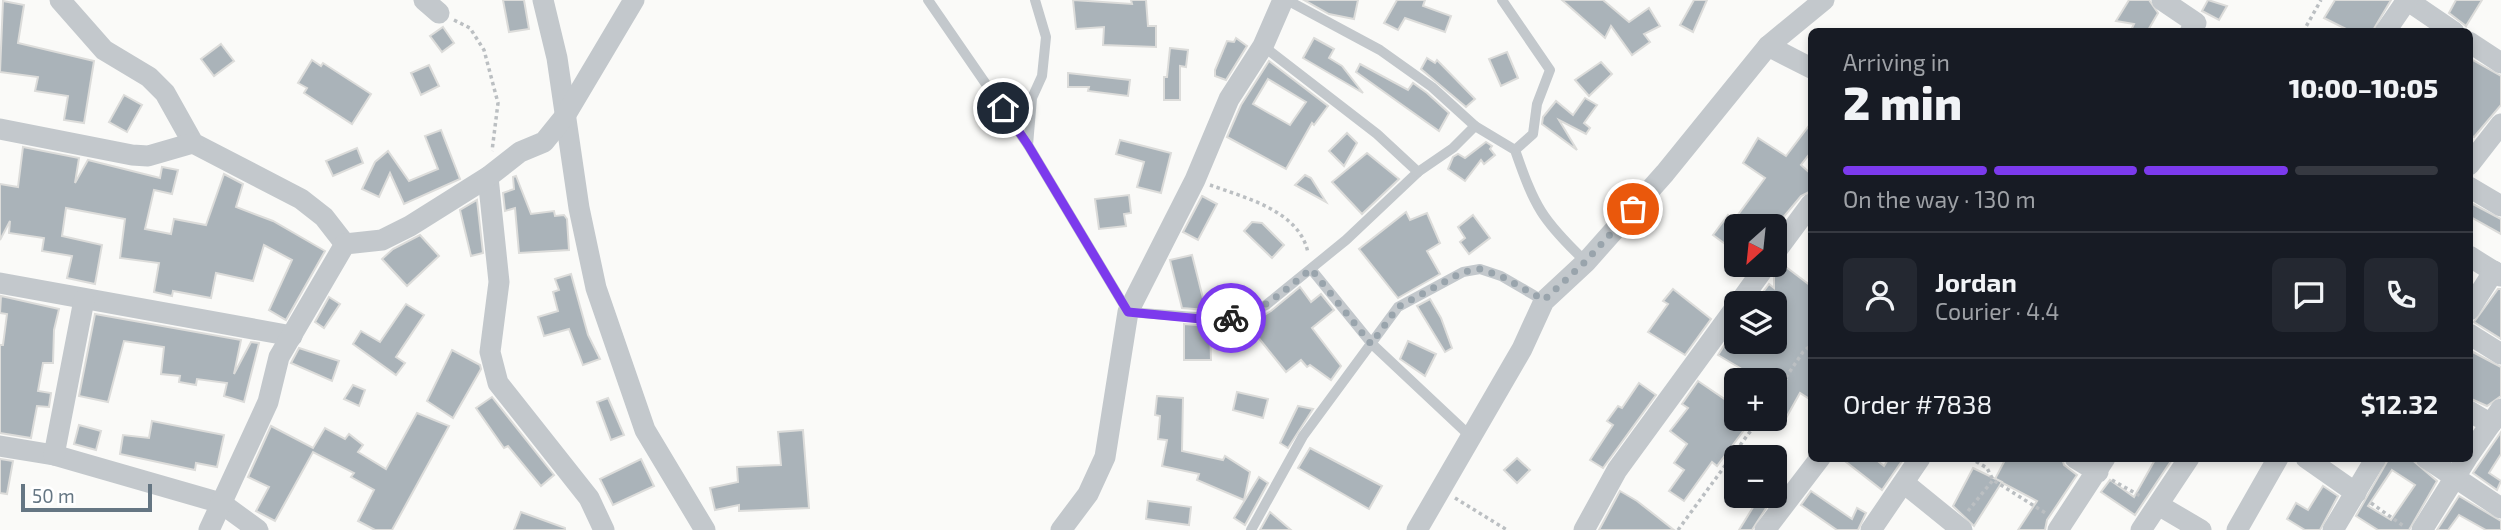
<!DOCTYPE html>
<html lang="en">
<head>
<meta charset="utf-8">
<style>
	:root { --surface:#171b24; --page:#242831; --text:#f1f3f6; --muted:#9ea1a6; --line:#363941; --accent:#7c3aed }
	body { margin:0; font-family:"Exo 2",sans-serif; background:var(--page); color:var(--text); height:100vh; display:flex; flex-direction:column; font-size:26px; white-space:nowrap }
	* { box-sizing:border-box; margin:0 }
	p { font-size:23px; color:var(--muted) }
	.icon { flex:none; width:38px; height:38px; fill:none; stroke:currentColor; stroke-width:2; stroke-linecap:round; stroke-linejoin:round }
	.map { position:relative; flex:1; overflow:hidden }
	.sheet { position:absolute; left:1808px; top:28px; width:665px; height:434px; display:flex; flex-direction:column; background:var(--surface); border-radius:10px; box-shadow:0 4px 10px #0003 }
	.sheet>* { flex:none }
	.needle { width:46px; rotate:207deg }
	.fabs { position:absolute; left:1724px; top:214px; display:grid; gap:14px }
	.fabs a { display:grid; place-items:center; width:63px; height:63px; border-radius:10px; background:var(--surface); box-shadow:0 4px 10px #0003; font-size:35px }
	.scale { position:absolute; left:21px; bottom:18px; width:131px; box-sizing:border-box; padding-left:7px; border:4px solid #657683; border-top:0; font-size:19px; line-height:24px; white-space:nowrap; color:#657683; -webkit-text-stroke:5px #fff; paint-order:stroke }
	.pin { position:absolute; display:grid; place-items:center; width:60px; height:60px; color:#fff; margin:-30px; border:4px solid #fff; border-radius:50%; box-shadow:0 2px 7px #0007 }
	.courier { position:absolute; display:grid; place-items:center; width:70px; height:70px; margin:-35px; border:5px solid #7c3aed; border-radius:50%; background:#fff; color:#222; box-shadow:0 2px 9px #0007 }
	.head em { font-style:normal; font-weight:800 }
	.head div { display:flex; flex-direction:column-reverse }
	.head { display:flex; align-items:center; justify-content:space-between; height:119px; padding:0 35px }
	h1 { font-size:46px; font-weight:800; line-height:52px }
	.bar { display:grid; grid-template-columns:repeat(4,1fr); gap:10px 7px; align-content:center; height:84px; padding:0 35px }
	.bar i { height:9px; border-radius:5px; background:var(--line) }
	.bar .current { background:var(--accent) }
	.bar p { grid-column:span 4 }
	.line { display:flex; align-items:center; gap:18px; padding:0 35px; border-top:2px solid var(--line) }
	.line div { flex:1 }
	.round { display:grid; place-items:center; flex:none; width:74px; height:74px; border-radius:10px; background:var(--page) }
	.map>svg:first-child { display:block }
	.building { fill:#aab3b9; stroke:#dcdcda; stroke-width:2; fill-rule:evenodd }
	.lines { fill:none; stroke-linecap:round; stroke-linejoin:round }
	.path { stroke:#bbbfc2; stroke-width:3.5; stroke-dasharray:3.5 3.5; stroke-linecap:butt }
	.service { stroke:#c3c8cc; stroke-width:10 }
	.minor { stroke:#c3c8cc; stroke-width:21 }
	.done { stroke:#99a4ac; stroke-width:7; stroke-dasharray:0 12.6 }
	.route { stroke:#7c3aed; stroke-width:9 }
</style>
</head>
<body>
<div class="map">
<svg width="2501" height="530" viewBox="0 0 2501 530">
	<rect width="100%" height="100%" fill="#fafaf8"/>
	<g class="building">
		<polygon points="503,0 524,0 529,29 509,32"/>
		<polygon points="1073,0 1132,4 1131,0 1146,0 1148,26 1156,26 1156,47 1103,45 1104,27 1076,29"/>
		<polygon points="1304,0 1358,0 1354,19 1329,14"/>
		<polygon points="1397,0 1425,0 1423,6 1451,16 1445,32 1405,18 1398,30 1384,23"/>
		<polygon points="1562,0 1603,0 1629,22 1649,8 1660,26 1644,34 1650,42 1632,55 1611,26 1605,38"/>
		<polygon points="1694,0 1707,0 1693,32 1680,25"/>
		<polygon points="2129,0 2149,0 2158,13 2147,32 2130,32 2134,24 2116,21"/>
		<polygon points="2208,0 2227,6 2219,20 2202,11"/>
		<polygon points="2335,0 2391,0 2372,32 2352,32 2324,18"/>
		<polygon points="2456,0 2482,0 2466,26 2449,13"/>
		<polygon points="3,1 24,5 18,43 94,61 84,123 64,120 68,96 35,91 38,77 0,72"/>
		<polygon points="443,27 454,43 442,52 430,36"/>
		<polygon points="1236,38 1247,46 1226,80 1215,76 1215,70 1227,41 1234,42"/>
		<polygon points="1314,38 1334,49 1329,58 1342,66 1363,93 1303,58"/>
		<polygon points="221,44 234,61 214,76 201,59"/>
		<polygon points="1170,48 1188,50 1186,67 1180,66 1180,100 1164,100 1164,77 1167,77"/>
		<polygon points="1507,52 1518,78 1501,86 1489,59"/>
		<polygon points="1427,58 1435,63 1437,60 1475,99 1466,107 1421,69"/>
		<polygon points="2469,58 2501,76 2501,105 2474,137 2469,134"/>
		<polygon points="312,60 321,66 323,63 371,94 352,124 304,93 307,88 298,83"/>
		<path d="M1269 61 1328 106 1314 125 1312 123 1286 169 1227 137 1241 105ZM1268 79 1306 102 1290 125 1253 104Z"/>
		<polygon points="1601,62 1612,74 1589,96 1575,80"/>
		<polygon points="1360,64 1408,90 1413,83 1427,93 1449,113 1439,131 1356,72"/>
		<polygon points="429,65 439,86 421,95 411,73"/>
		<polygon points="1068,73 1130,80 1128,96 1088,91 1089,87 1068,87"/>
		<polygon points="124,95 142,105 127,132 109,122"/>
		<polygon points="1585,98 1597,105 1584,123 1590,128 1586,134 1559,120 1577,150 1542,124 1543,117 1556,101 1573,115"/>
		<polygon points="1811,123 1811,152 1801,165 1811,174 1811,191 1801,196 1776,226 1736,226 1736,252 1713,235 1728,215 1734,220 1765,178 1743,163 1758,138 1786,156"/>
		<polygon points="441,130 460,179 404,204 390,173 379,197 362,189 375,162 388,151 409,181 438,169 425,136"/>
		<polygon points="1347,133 1357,143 1344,166 1329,151"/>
		<polygon points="1120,140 1171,153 1161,193 1137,187 1144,162 1116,154"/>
		<polygon points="1486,142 1492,146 1490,149 1495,155 1484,164 1481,160 1465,181 1448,169 1453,157 1458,154 1465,158"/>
		<polygon points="23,147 79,158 75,183 88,160 160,178 162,167 178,170 172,194 154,190 145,229 171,234 174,219 206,225 224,174 243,184 236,207 273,221 325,251 286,320 269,310 292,260 264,245 253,281 216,273 211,298 173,291 172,296 154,292 159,263 120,258 125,219 66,208 62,236 102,245 95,284 67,278 72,256 42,251 44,238 9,233 10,221 0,240 0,184 18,187"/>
		<polygon points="357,148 363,163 333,176 326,161"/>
		<polygon points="1367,153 1399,179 1362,214 1332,182"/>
		<polygon points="1305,175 1311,178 1326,202 1295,185"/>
		<polygon points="516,176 531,214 554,211 555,216 564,215 567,219 569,250 519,253 515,208 505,211 503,193 514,189 513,177"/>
		<polygon points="1129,195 1131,213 1124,214 1126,226 1099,229 1095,199"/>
		<polygon points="1202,196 1217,204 1198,240 1183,232"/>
		<polygon points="477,200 483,253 471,256 460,210"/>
		<polygon points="2469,202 2501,219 2501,234 2469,216"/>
		<polygon points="1406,212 1410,220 1427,213 1440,243 1427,251 1440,274 1398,298 1359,249"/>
		<polygon points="1473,215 1490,238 1469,254 1460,242 1465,238 1458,227"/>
		<polygon points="1252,222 1262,223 1284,245 1272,258 1244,231"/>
		<polygon points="420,235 439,256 407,286 382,259 393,249"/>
		<polygon points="1192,255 1206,310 1182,308 1170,260"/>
		<polygon points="1782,264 1811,286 1811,400 1800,393 1786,418 1774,411 1774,400 1786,380 1739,380 1745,371 1718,355 1727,341 1774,341 1774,303 1755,303 1769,284 1774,288 1774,276"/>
		<polygon points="571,274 588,335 600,359 583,365 569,329 544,336 538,317 558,311 553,292 559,290 555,279"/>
		<polygon points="1300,287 1311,302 1321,294 1334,310 1312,328 1341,366 1331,380 1310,365 1307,367 1301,360 1286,372 1257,336 1246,345 1236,332 1271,311"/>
		<polygon points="1673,289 1711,319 1685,355 1648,332 1668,304 1663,301"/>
		<polygon points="2498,289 2501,289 2501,339 2474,322"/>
		<polygon points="1,296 59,309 54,330 53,363 43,363 38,391 51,393 49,407 37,406 31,438 0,433 0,345 3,345 7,314 0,313"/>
		<polygon points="329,297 340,304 324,328 315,322"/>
		<polygon points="1430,299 1441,318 1452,348 1445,352 1417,306"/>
		<polygon points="406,304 424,315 396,357 405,363 396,375 353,344 361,331 380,342"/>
		<polygon points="95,314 241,340 234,374 251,342 259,343 244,402 224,396 227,383 197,379 196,385 179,382 180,376 161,374 164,347 124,341 108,402 79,396"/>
		<polygon points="1184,324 1210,326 1211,360 1184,360"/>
		<polygon points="1408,341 1436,354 1425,376 1400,359"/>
		<polygon points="299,348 339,361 332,381 291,363"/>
		<polygon points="452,350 480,365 481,369 453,418 427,401"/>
		<polygon points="2469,350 2501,367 2501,396 2487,406 2469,398"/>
		<polygon points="1698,381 1726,400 1736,384 1736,418 1753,418 1717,466 1712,462 1684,501 1669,491 1684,470 1674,463 1687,444 1670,431 1688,408 1682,404"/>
		<polygon points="1639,383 1656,395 1603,468 1590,460 1613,425 1607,421 1618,406 1622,408"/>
		<polygon points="353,385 365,390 359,406 344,399"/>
		<polygon points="1237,392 1268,399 1263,418 1233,410"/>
		<polygon points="1157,396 1183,398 1182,451 1223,460 1225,456 1250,472 1244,500 1197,480 1199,474 1162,466 1167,440 1158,439 1160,416 1155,415"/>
		<polygon points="492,397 554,475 541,486 508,446 504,448 476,408"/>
		<polygon points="608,398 624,435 611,440 597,402"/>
		<polygon points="1298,406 1313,409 1288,448 1280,443"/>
		<polygon points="417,413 449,426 392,530 375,530 358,521 374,490 351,477 354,473 313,452 275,521 256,511 269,487 248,477 271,426 313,448 325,428 345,439 349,434 363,445 358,452 386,469"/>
		<polygon points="152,421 224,435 217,467 196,463 195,470 120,454 123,435 149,438"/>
		<polygon points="79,425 101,431 96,450 74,444"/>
		<polygon points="803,430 809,508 739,511 739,505 715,510 710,488 738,482 737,467 781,465 778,432"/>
		<polygon points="2501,432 2501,454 2489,473 2501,481 2497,490 2473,473"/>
		<polygon points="1310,448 1382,486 1369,509 1298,468"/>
		<polygon points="1517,458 1530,470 1517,483 1504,470"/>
		<polygon points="1841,458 1874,458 1884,466 1889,458 1904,458 1882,490"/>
		<polygon points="2006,458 2062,458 2064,465 2077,475 2047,520 2045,530 2018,530 2037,501 1995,479"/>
		<polygon points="2156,458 2173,458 2135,515 2101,492 2110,480 2134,497"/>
		<path d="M2389 458H2410L2437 481 2409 530H2378L2356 516ZM2392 470 2415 485 2391 520 2368 506Z"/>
		<polygon points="0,459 13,461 7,494 0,493"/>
		<polygon points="641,459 654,486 613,505 600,479"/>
		<polygon points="1973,468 2002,482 1974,526 1953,506"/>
		<polygon points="1259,477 1268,483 1245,525 1234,518"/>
		<polygon points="2323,486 2338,496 2320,530 2305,530 2287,519 2296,503 2308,510"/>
		<polygon points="1620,491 1637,501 1674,530 1599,530"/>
		<polygon points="1811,491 1852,519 1857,508 1866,513 1858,530 1837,530 1801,505"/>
		<polygon points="1760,496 1770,502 1752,530 1739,530"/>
		<polygon points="2459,496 2501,521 2501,530 2486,530 2459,515 2448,530 2437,530"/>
		<polygon points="1148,501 1191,507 1189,525 1146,519"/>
		<polygon points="521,512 565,528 565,530 514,530"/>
		<polygon points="1270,512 1291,530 1260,530"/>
	</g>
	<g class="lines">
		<g class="path">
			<polyline points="454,20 470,28 484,50 498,103 492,151"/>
			<polyline points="2303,32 2321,0"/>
			<path d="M1210 185C1246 198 1300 211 1308 253"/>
			<polyline points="1774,395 1803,352 1811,345"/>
			<polyline points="1970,458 1987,468 1993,480 2047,514"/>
			<polyline points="2112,480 2142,497"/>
			<polyline points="1455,498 1507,530"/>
			<polyline points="2371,503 2405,527"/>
			<polyline points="1968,511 1993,480"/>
			<polyline points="1678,530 1760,418"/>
		</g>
		<g class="service">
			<polyline points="928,0 1028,145 1128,312 1222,319 1245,315 1266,305 1346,240 1418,172 1453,148 1475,126"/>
			<path d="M1287 0 1380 50 1432 87 1475 126 1515 150C1535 207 1541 219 1586 262"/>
			<polyline points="1502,0 1550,70 1537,104 1533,134 1515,150"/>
			<polyline points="1263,46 1377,134 1418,172"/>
			<polyline points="1028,145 1032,98 1042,76 1046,37 1035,0"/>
			<polyline points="1311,269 1372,344 1470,436"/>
			<polyline points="1251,530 1303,436 1398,307 1463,272 1480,269 1501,276 1544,301"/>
		</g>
		<g class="minor">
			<polyline points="60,0 104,50 149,77 165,93 193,143 301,199 324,217 345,244"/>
			<polyline points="424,0 439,13"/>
			<polyline points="543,0 557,58 579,208 596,288 645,430 705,530"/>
			<polyline points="2162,0 2196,23 2190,32"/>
			<polyline points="2407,0 2454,32"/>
			<polyline points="2385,32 2407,0"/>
			<polyline points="2469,42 2501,63"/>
			<polyline points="1768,46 1811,68"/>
			<polyline points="0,129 132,155 148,156 193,143"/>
			<polyline points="2469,165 2501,124"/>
			<polyline points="488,177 499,282 490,352 498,383 589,498 604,530"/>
			<polyline points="2469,187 2501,206"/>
			<polyline points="1774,254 1811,204"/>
			<polyline points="2469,256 2501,276"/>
			<polyline points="0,283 292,336"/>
			<polyline points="1739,303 1767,264"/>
			<polyline points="2469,310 2494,271"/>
			<polyline points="2469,334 2501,354"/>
			<polyline points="2469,411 2491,424"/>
			<polyline points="0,446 54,455 221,503 258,530"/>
			<polyline points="54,455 84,300"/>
			<polyline points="2469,455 2501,409"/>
			<polyline points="2075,458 2098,472"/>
			<polyline points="2306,458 2356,493"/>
			<polyline points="2426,458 2501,508"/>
			<polyline points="1904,483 1962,530"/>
			<polyline points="2160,506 2201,530"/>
			<polyline points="209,530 268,402 279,357 345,244 382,240 410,226 488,177 520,152 544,142 565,116 634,0"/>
			<polyline points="1061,530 1088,494 1105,457 1128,312 1195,180 1229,99 1263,46 1283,0"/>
			<polyline points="1417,530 1522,349 1544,301 1586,262 1665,173 1768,46 1824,0"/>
			<polyline points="1584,530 1617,470 1736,307"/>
			<polyline points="1765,530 1820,458"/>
			<polyline points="1871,530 1920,458"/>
			<polyline points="2058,530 2105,458"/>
			<polyline points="2141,530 2189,458"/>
			<polyline points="2237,530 2278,458"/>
			<polyline points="2333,530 2376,458"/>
			<polyline points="2422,530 2467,458"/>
		</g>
	</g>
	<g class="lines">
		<path class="done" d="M1231 318C1263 312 1286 289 1311 269L1371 344 1398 307 1463 272 1480 269 1501 276 1544 300 1586 261 1633 209"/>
		<polyline class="route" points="1003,108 1028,145 1128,312 1201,319 1231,318"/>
	</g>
</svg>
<div class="fabs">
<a><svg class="needle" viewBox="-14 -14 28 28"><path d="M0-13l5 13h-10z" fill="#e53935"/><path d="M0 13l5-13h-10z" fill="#9ea1a6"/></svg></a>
<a><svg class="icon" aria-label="layers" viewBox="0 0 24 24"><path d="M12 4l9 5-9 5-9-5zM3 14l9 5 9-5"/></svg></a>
<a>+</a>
<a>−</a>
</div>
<div class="scale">50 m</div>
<div class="pin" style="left:1633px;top:209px;background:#ea580c"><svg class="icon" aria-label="bag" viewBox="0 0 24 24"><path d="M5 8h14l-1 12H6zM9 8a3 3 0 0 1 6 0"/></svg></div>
<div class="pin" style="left:1003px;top:108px;background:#1f2937"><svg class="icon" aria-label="home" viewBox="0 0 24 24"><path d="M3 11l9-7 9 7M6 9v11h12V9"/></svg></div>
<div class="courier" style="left:1231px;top:318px"><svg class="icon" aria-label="bike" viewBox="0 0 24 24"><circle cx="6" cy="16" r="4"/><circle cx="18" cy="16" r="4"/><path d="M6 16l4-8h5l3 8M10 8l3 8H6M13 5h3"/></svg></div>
<section class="sheet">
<div class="head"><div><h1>2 min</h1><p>Arriving in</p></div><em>10:00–10:05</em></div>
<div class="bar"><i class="current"></i><i class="current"></i><i class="current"></i><i></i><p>On the way · 130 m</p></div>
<div class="line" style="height:126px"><a class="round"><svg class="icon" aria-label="person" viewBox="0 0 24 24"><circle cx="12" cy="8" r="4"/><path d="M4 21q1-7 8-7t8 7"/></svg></a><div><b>Jordan</b><p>Courier · 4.4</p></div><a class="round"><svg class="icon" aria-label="chat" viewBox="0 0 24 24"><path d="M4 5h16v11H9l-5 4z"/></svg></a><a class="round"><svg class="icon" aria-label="phone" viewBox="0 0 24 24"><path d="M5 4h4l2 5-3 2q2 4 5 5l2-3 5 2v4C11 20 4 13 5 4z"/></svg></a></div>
<div class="line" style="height:91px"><div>Order #7838</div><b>$12.32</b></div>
</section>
</div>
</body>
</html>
